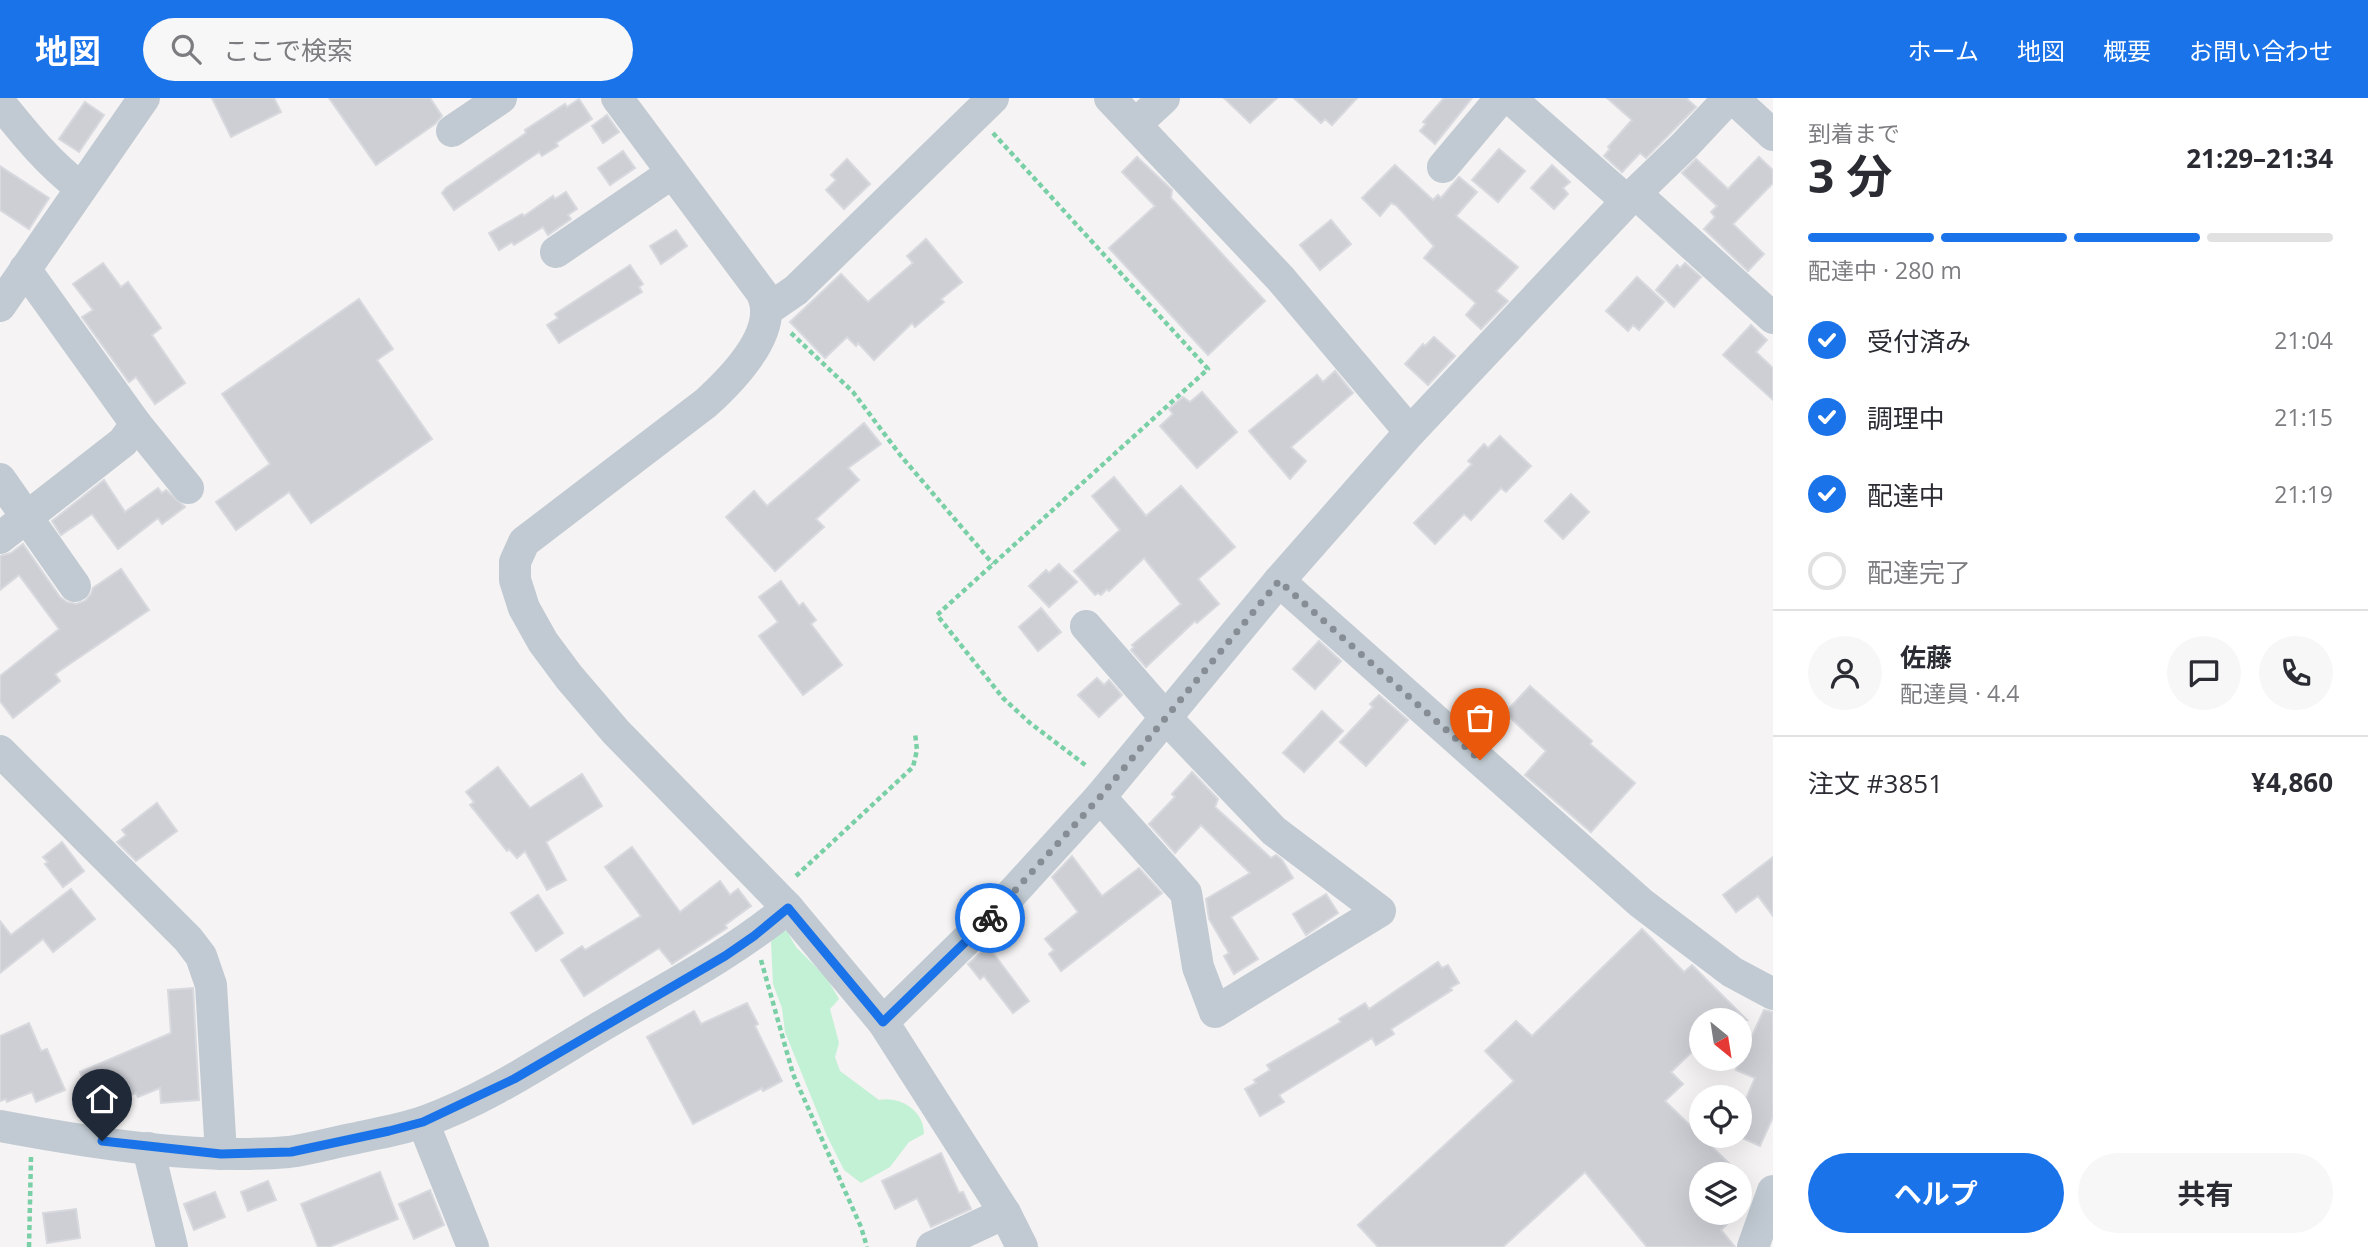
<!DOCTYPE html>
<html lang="ja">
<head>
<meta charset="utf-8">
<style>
	:root { --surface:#fff; --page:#f7f7f7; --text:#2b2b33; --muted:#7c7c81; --line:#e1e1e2; --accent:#1a73e8 }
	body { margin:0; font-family:"Open Sans","Noto Sans JP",sans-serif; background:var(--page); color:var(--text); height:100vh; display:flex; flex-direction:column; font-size:26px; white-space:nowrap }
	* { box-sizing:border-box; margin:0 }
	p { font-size:23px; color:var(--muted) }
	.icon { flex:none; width:38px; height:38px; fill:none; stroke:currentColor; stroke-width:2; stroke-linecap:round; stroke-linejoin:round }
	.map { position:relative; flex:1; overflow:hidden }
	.details { display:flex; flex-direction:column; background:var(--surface); width:595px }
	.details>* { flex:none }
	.needle { width:46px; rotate:150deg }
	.fabs { position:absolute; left:1689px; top:910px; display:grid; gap:14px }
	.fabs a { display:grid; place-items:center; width:63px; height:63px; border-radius:50%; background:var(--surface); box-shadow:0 7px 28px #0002; font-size:35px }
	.pin { position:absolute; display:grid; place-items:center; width:60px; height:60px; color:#fff; margin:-72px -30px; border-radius:50% 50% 50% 0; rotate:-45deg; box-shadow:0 0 7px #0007 }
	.pin .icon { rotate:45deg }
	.courier { position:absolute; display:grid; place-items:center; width:70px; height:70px; margin:-35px; border:5px solid #1a73e8; border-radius:50%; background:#fff; color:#222; box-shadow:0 2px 9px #0007 }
	.head em { font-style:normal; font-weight:700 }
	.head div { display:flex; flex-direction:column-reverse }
	.head { display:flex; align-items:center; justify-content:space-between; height:119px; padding:0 35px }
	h1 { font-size:46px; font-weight:700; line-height:52px }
	.bar { display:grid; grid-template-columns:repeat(4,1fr); gap:10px 7px; align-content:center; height:84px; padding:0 35px }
	.bar i { height:9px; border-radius:5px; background:var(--line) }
	.bar .active { background:var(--accent) }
	.bar p { grid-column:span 4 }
	.line { display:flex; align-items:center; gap:18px; padding:0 35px; border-top:2px solid var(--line) }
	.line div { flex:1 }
	.round { display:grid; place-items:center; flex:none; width:74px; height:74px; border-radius:37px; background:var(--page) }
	ol { padding:0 35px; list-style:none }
	li { display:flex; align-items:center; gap:21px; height:77px }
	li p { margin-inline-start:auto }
	li .icon { padding:7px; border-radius:50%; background:var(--accent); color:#fff; stroke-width:4 }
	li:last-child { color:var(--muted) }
	li i { width:38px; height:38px; border:4px solid var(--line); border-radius:50% }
	.primary-button { display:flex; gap:14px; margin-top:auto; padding:14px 35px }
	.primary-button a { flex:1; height:80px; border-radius:42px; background:var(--accent); color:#fff; font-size:28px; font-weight:700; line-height:80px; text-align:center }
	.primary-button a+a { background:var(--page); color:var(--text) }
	header { display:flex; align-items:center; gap:42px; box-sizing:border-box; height:98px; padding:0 35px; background:var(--accent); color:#fff }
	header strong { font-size:33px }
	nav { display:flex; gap:38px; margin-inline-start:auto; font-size:24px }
	.search { width:490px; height:63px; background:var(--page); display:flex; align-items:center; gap:18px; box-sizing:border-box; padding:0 24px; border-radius:38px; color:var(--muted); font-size:26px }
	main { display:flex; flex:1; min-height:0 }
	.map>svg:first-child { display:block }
	.green { fill:#c3f1d5 }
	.building { fill:#cdcfd5; stroke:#d7d9de; stroke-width:2 }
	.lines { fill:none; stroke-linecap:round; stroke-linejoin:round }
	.path { stroke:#7ad0a6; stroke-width:4.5; stroke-dasharray:5 3.5; stroke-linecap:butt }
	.minor { stroke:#c1cad2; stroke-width:32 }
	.done { stroke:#868d94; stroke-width:7; stroke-dasharray:0 12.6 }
	.route { stroke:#1a73e8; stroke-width:9 }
</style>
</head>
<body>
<header>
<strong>地図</strong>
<div class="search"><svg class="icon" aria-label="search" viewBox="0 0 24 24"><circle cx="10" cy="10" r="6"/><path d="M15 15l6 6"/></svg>ここで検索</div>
<nav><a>ホーム</a><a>地図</a><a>概要</a><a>お問い合わせ</a></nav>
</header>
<main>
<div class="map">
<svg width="1773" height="1149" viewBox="0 0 1773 1149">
	<rect width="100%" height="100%" fill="#f5f3f3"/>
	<path class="green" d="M787 833 796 849 826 879 839 901 830 911 839 945 835 959 840 973 879 1002C901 998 924 1013 924 1036L909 1044 890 1069 861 1085 844 1072 827 1038 785 934 782 910 773 886 771 844 776 834Z"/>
	<g class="building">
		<polygon points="212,0 274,0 281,14 231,39"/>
		<polygon points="329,0 430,0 442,18 435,26 376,67"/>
		<polygon points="1224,0 1277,0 1250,25"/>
		<polygon points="1294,0 1357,0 1332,27 1325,21 1321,25"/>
		<polygon points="1444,0 1472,0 1435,46 1420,33 1426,26 1423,24"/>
		<polygon points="1607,0 1686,0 1696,9 1646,60 1640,55 1622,74 1604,58 1610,51 1608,49 1632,22"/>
		<polygon points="579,1 592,21 556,45 558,48 542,58 539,54 454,112 442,95 446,90 526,35 525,32 565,6 567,9"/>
		<polygon points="85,4 104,17 79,54 59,41"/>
		<polygon points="607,17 619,34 603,45 592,28"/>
		<polygon points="1499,51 1525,73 1498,104 1472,82"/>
		<polygon points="623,53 635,70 610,87 598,70"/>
		<polygon points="1137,59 1172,92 1171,100 1265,203 1208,257 1109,150 1155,108 1122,74"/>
		<polygon points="1759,59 1773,72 1773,85 1733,126 1764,156 1748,173 1704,131 1715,119 1711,114 1717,108 1682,75 1696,61 1728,91"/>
		<polygon points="847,61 870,86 844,111 826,92 836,82 831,77"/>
		<polygon points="1395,67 1433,102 1438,97 1441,100 1459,79 1477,94 1456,118 1518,169 1496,193 1508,203 1481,231 1466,217 1476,205 1424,160 1434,148 1396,107 1391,105 1380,118 1362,100"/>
		<polygon points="1552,67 1570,84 1563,90 1568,96 1554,111 1531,90"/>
		<polygon points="0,68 49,100 29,131 0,112"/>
		<polygon points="566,94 577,111 568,117 571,121 548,137 543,129 514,147 512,144 499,152 489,135 522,116 524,118 553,98 555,101"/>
		<polygon points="1331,122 1351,146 1320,172 1300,147"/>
		<polygon points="676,132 687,148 661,166 650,148"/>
		<polygon points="926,141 962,184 941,201 944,204 915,229 912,225 874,262 858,245 856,248 847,239 825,260 790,224 841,176 868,204 913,165 907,158"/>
		<polygon points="103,165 121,189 128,184 161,230 152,237 185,285 155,306 136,279 129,284 82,219 93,212 73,186"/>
		<polygon points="1685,165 1701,179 1674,209 1656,192 1677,167 1680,170"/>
		<polygon points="630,167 643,186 639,189 642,194 559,245 547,227 558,220 555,216"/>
		<polygon points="1637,179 1664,204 1639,232 1633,227 1628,233 1606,213"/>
		<polygon points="359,201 393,251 377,262 432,341 311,425 289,394 236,432 216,404 270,366 222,296"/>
		<polygon points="1751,227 1767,242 1756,254 1773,270 1773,302 1723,257"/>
		<polygon points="1434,239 1455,258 1428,287 1405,266 1423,246 1425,248"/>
		<polygon points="1335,273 1353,295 1291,349 1306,363 1290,381 1249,333 1317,277 1323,284"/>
		<polygon points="1202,294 1237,334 1197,370 1160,328 1173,316 1169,311 1183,299 1190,304"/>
		<polygon points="864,325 881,346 848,370 859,382 816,421 824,429 775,473 726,419 754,393 767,408"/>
		<polygon points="1500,338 1531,368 1506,394 1501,390 1471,422 1464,416 1435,446 1414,425 1472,366 1468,363 1484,346 1488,350"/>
		<polygon points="1114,379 1146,418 1181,388 1235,449 1198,481 1219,506 1197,525 1195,523 1146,569 1131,552 1134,549 1132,547 1181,506 1144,460 1109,493 1107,491 1101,497 1098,495 1095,497 1074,473 1120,432 1092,398"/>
		<polygon points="104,382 125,414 158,390 162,395 166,392 185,409 162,426 158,420 118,451 92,416 61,437 52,423"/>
		<polygon points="1571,396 1589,414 1563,441 1545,423"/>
		<polygon points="23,446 60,499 67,504 76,506 85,503 91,496 93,490 121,471 149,512 55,576 60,583 13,620 0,603 0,578 59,531 19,477 0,492 0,458 11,455"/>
		<polygon points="1059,466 1077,484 1049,509 1029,488 1046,472 1049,475"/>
		<polygon points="781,483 799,508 803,505 816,522 811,526 842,567 803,597 759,538 778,524 759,499"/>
		<polygon points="1041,510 1061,534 1038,553 1019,529"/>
		<polygon points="1319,543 1341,563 1315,591 1293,571"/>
		<polygon points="1097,580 1104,587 1109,582 1122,597 1099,619 1078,597"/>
		<polygon points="1530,588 1592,643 1590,646 1635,685 1591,734 1525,677 1546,653 1505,615"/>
		<polygon points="1379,597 1408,622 1366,668 1340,644 1373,609 1370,606"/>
		<polygon points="1322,613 1343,633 1304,674 1283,655"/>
		<polygon points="498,669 530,710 582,676 602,708 546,744 566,782 547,792 525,753 517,760 509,751 507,753 470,707 474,704 466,694"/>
		<polygon points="1192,674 1218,701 1215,709 1271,760 1276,757 1282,762 1293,780 1231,819 1258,861 1234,876 1224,858 1229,855 1209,821 1206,801 1250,775 1201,727 1175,755 1149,726 1175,699 1172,696"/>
		<polygon points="157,705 177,733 136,763 117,744 126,737 122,732"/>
		<polygon points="62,744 84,773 63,789 45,766 48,764 43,759"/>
		<polygon points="632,749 680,814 720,783 730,797 738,791 751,808 725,827 727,830 672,866 659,850 584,898 561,862 582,848 585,852 641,818 605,769"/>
		<polygon points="1072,758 1102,798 1139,770 1162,795 1061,873 1049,856 1054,852 1045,841 1078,814 1052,779"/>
		<polygon points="1773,759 1773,818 1758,798 1736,814 1723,797"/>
		<polygon points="71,791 95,821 53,854 43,841 0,875 0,823 11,837"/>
		<polygon points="1326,796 1338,815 1306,837 1293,816"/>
		<polygon points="538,797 563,835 536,853 511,815"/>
		<polygon points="1642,831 1684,874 1692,867 1747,922 1701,922 1701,945 1671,974 1683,986 1665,1003 1740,1076 1701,1076 1701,1115 1738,1115 1721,1132 1735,1149 1647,1149 1585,1074 1503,1149 1378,1149 1358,1127 1514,983 1485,953 1516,923 1532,938"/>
		<polygon points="988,848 1029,903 1013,915 984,878 980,881 968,866"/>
		<polygon points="1438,864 1442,870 1448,867 1459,885 1450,890 1452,892 1391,931 1394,936 1376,947 1372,940 1279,997 1284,1004 1260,1018 1245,991 1256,985 1254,982 1270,972 1267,967 1341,924 1339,921 1365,905 1369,911"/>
		<polygon points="193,890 199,1002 161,1005 160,990 138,999 136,995 95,1011 80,974 171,935 168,892"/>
		<polygon points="747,905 758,926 755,928 782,983 763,993 762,990 693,1026 647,939 694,913 701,926"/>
		<polygon points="1764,912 1773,914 1773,1019 1760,1048 1740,1039 1740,1015 1755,980 1736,972"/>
		<polygon points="29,925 41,953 47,951 65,992 36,1004 32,994 7,1004 6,1001 0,1003 0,938"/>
		<polygon points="941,1055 959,1095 963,1094 971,1111 931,1129 917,1100 895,1111 882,1083"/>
		<polygon points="380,1074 398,1121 329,1149 318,1149 301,1106"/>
		<polygon points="268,1083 276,1102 248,1113 241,1094"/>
		<polygon points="430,1092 444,1127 414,1141 399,1106"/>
		<polygon points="215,1094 225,1119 194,1132 184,1106"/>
		<polygon points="76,1111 80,1140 47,1145 43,1115"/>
	</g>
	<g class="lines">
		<g class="path">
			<polyline points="993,35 1208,271 937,517 1003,600 1030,625 1088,669"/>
			<polyline points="791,235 853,294 901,358 993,466"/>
			<polyline points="796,778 913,669 917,652 915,635"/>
			<polyline points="761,862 793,976 861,1129 867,1149"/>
			<polyline points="29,1149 31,1059"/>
		</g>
		<g class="minor">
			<path d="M617 0 762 195C764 200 766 206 766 211 768 245 729 284 706 305L524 444 515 464V482L524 510 543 544 569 579 616 634 788 810 883 924 1005 1115 1022 1149"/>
			<polyline points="1110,0 1281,181 1410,334"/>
			<polyline points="1510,0 1627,103"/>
			<polyline points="1733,0 1773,37"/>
			<path d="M0 5C25 36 49 66 81 90"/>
			<polyline points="1136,26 1164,0"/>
			<polyline points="452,33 501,0"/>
			<polyline points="1443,69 1501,0"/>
			<polyline points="1635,95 1773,220"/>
			<polyline points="556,154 672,75"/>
			<polyline points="0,208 144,0"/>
			<polyline points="767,212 796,192 993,0"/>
			<polyline points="136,326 188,390"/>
			<polyline points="0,381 75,488"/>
			<polyline points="0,440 123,344 136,326 25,171"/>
			<polyline points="1279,483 1641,805 1732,874 1773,896"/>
			<polyline points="1086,528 1166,620 1274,733 1380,813 1215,914 1198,869 1186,795 1100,699"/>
			<polyline points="0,653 188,841 201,858 211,887 221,1056"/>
			<polyline points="883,924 994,815 1100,699 1279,483 1410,334 1627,103 1685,47 1729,0"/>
			<polyline points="423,1024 473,1149"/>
			<path d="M0 1028C91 1045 197 1062 289 1054 312 1051 335 1044 357 1040 379 1035 402 1031 423 1024 487 1001 543 963 600 929 666 890 728 859 788 810"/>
			<polyline points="148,1050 172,1149"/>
			<polyline points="932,1149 1005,1115"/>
			<polyline points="1753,1149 1773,1093"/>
		</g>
	</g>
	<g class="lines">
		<polyline class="done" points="990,820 1100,699 1279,483 1480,662"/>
		<polyline class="route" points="102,1043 221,1056 291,1054 389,1033 423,1024 514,981 725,858 754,838 788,810 883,924 990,820"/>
	</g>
</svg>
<div class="fabs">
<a><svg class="needle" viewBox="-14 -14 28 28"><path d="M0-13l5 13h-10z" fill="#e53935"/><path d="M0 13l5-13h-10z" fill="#7c7c81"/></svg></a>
<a><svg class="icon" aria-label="locate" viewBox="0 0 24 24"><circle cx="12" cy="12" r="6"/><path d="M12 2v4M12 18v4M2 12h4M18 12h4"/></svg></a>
<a><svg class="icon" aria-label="layers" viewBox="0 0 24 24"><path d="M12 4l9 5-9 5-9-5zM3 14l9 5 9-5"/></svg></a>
</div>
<div class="pin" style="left:1480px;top:662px;background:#ea580c"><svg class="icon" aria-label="bag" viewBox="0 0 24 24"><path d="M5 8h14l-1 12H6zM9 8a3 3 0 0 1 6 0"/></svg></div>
<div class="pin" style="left:102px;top:1043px;background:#1f2937"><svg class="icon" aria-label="home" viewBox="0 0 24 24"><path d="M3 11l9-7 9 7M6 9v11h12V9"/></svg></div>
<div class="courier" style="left:990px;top:820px"><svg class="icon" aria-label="bike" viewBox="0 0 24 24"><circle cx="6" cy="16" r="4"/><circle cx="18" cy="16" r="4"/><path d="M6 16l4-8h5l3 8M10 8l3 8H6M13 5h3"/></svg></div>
</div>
<section class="details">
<div class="head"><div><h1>3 分</h1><p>到着まで</p></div><em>21:29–21:34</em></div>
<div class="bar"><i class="active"></i><i class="active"></i><i class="active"></i><i></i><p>配達中 · 280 m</p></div>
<ol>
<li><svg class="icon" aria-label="check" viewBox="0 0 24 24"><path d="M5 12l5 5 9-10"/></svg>受付済み<p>21:04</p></li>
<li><svg class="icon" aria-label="check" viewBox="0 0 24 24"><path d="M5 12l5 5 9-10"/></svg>調理中<p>21:15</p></li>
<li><svg class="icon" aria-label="check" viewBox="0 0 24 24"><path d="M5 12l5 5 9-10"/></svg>配達中<p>21:19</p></li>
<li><i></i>配達完了</li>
</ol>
<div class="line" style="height:126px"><a class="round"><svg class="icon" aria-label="person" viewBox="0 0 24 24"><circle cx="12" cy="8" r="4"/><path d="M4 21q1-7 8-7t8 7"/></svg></a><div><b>佐藤</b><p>配達員 · 4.4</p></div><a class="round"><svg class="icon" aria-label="chat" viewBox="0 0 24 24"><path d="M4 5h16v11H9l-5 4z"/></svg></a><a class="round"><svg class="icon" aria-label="phone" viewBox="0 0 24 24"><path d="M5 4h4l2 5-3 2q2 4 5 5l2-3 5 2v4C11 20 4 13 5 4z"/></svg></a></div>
<div class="line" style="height:91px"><div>注文 #3851</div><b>¥4,860</b></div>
<div class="primary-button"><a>ヘルプ</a><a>共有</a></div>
</section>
</main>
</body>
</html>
